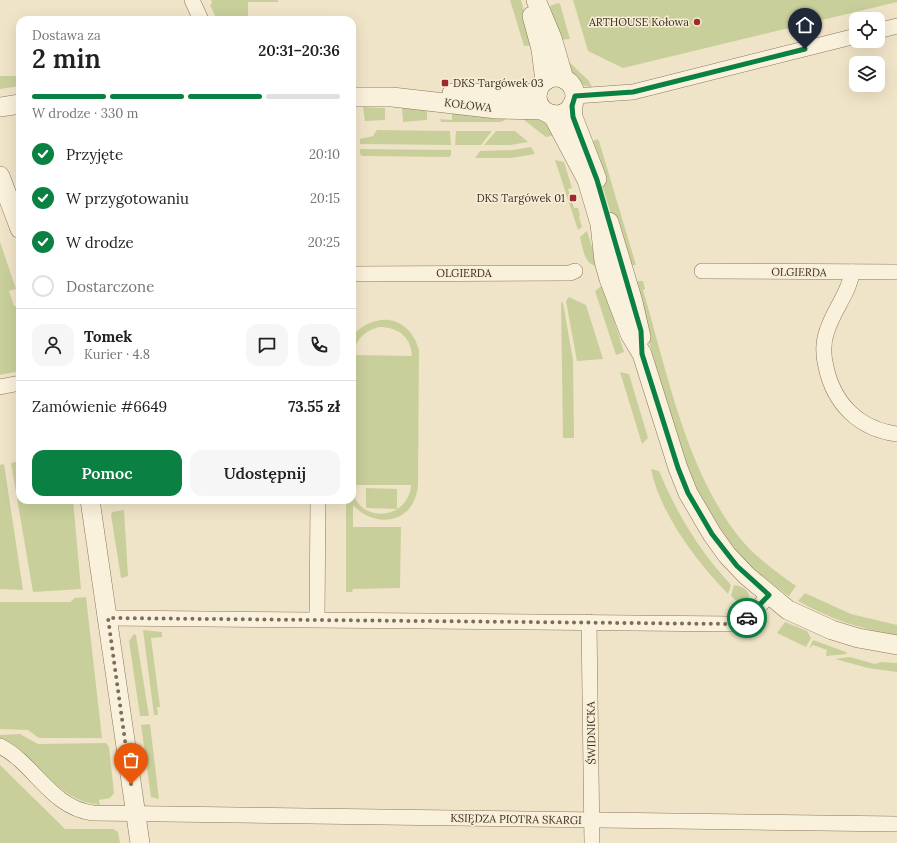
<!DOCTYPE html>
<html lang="pl">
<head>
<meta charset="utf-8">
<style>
	:root { --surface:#fff; --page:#f6f6f6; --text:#202124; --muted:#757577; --line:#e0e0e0; --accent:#0b8043 }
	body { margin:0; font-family:Lora,serif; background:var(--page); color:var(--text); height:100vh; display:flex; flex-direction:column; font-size:15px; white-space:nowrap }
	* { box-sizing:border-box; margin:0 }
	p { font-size:13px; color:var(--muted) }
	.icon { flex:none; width:22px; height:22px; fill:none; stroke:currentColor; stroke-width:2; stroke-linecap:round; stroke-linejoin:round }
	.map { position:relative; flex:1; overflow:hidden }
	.details { position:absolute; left:16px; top:16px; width:340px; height:488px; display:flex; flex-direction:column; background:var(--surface); border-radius:12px; box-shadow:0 4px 16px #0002 }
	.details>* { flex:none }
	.tools { position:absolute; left:849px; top:12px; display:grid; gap:8px }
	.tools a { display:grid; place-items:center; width:36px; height:36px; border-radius:8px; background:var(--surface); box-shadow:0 4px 16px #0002; font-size:20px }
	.pin { position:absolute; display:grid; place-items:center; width:34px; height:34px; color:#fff; margin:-41px -17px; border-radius:50% 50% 50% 0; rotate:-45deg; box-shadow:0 0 4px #0007 }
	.pin .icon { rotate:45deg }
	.courier { position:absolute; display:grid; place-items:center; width:40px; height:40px; margin:-20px; border:3px solid #0b8043; border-radius:50%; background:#fff; color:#222; box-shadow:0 1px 5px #0007 }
	.headline em { font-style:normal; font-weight:600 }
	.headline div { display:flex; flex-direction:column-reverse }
	.headline { display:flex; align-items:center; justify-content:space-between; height:68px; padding:0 16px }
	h1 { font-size:26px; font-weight:600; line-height:30px }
	.bar { display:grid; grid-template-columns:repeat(4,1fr); gap:6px 4px; align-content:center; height:48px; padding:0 16px }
	.bar i { height:5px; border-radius:3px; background:var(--line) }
	.bar .on { background:var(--accent) }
	.bar p { grid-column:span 4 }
	.line { display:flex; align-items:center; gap:10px; padding:0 16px; border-top:1px solid var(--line) }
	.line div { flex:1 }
	.round { display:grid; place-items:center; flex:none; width:42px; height:42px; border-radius:12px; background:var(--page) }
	ol { padding:0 16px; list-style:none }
	li { display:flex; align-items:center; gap:12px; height:44px }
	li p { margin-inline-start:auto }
	li .icon { padding:4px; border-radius:50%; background:var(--accent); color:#fff; stroke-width:4 }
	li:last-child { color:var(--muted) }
	li i { width:22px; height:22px; border:2px solid var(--line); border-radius:50% }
	.button { display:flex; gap:8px; margin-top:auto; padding:8px 16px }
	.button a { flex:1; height:46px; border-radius:12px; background:var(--accent); color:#fff; font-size:16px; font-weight:600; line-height:46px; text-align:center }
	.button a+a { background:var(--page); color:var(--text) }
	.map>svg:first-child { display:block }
	.green { fill:#c9cf9b; fill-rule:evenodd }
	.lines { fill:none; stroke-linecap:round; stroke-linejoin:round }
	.minor-casing { stroke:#8d765c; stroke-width:16 }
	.tertiary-casing { stroke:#8d765c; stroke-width:20 }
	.minor { stroke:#faf1dc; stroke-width:15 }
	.tertiary { stroke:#faf1dc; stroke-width:19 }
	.done { stroke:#7c6e5b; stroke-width:4; stroke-dasharray:0 7.2 }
	.route { stroke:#0b8043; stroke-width:5 }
	.poi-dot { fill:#9e2a2b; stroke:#f7eed8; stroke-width:1.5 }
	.labels { text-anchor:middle; stroke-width:3; stroke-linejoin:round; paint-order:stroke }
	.poi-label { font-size:11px; fill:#3d2e20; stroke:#f7eed8; text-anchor:end }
	.street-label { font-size:11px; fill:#3d2e20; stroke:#f7eed8 }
</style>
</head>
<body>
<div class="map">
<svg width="897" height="843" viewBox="0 0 897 843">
	<rect width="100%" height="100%" fill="#f0e4c8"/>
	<g class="green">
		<polygon points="211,0 278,0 278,2 248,2 248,20 217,20 210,5 212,3"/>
		<polygon points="510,0 521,0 534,45 524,46"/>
		<polygon points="573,0 897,0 897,2 623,68 588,51"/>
		<polygon points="558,3 560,4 570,39 560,40 550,6"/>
		<path d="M566 59 589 81 592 87C575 87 571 72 566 59Z"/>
		<polygon points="0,76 20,76 20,86 0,89"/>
		<polygon points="363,107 385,108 385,120 365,121"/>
		<polygon points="402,108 427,108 427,120 403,122"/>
		<polygon points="452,108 505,115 505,120 501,122 441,122 440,119 452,120"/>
		<polygon points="523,116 541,119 556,135 546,137 524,120"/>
		<polygon points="377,130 450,131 451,145 360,144 360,139 373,136"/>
		<polygon points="456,131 492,131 481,145 455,145"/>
		<polygon points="496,131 515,131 528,142 511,145 484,145"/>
		<polygon points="597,139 599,141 636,265 627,265 589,143"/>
		<polygon points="531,147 535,154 511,158 475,158 480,151 513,150"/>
		<polygon points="360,149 451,150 451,155 449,157 362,156 360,154"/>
		<polygon points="555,160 564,162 572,188 568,189 574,208 578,208 580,216 579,217 582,227 578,230"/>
		<path d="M587 231 598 266C584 266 583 248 580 237Z"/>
		<polygon points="0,242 16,289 9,291 14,306 20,306 20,371 0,375"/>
		<path d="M636 281H643L645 289 643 290C667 371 686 470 739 537 754 556 776 572 796 586L789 596C748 569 714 530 694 485 683 460 676 433 668 407 656 366 644 325 633 285Z"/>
		<polygon points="603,285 624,352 616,355 595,291"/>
		<polygon points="569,297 586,305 603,359 577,361 566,301"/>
		<polygon points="561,302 563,303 573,360 574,438 563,438"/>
		<path d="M352 312H356L354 334C378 310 410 317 419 350L418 483C417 522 377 531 353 505V527H401L400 588 353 589 352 592H346V500H352ZM379 327C397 327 411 336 412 356L354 355C355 339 365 331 379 327ZM353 485H411V486C406 525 351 521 353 485Z"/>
		<polygon points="620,372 629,374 648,438 642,444"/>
		<polygon points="20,461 20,500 73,500 81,589 33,592 11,463"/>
		<polygon points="4,464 23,590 0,589 0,465"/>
		<path d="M651 469 659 471C677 514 699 550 731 585L728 594C697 562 660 514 651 469Z"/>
		<polygon points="366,488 397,489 397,509 366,508"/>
		<polygon points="124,510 128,576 121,578 111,515 112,512"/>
		<path d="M734 585C747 587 755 595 744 608L731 596Z"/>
		<path d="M805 593 851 614 897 625V636C861 629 830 619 798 601Z"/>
		<polygon points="86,597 102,738 39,738 28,730 0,729 0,602 70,602 75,598"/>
		<polygon points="785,622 807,631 811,638 806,647 777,633"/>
		<polygon points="143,630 162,632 162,637 151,638 160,707 157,707 158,715 154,715"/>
		<polygon points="134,634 136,635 149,716 140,716 129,641"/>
		<polygon points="813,640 846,652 847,654 826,656 827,650 813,645 809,649"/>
		<polygon points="850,657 875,664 881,662 897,663 897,672 868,668 835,659"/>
		<polygon points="150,724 159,799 151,797 141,725"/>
		<path d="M20 734 38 744 106 743 109 747 114 793 110 798 99 800 100 805C50 799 42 756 0 738V735Z"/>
		<polygon points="0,765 65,829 113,829 118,832 120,843 0,843"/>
	</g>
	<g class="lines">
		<defs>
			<g id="minor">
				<polyline points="192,0 201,20"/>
				<polyline points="878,31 897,26"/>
				<polyline points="575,96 633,92 856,36"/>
				<polyline points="702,271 897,272"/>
				<path d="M852 272C850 291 833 311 827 331 823 342 823 355 826 367 834 404 859 429 897 434"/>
				<polyline points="352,274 570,273 575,271"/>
				<polyline points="0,387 20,383"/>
				<polyline points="108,618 732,624 750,617 769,595"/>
				<polyline points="317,619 318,500"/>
				<polyline points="589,622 592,843"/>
				<path d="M0 746C35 764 51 808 93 813L897 824"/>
			</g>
			<g id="tertiary">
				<polyline points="536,0 552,38 564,79"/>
				<polyline points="532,16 541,49 545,81"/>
				<circle cx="556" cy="96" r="19"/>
				<polyline points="452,93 529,94 538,91"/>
				<polyline points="352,97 392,97 497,109 543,110"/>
				<polyline points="572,105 573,117 597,179"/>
				<polyline points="0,107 20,104"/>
				<polyline points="552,114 587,180 600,224 604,261 609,279 630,334 642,354 678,468 688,493 712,534 727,555 747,576 788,610 832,630 858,638 897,645"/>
				<polyline points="0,176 20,229"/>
				<polyline points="609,222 633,302 641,337"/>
				<polyline points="90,500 140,843"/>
			</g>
		</defs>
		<use href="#minor" class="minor-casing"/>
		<use href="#tertiary" class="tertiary-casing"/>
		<use href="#minor" class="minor"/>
		<use href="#tertiary" class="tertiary"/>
	</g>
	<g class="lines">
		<polyline class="done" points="131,784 108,618 732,624 747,618"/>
		<polyline class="route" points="747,618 769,595 737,566 712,534 688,493 678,468 642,354 641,331 597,180 573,117 572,106 575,96 633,92 805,49"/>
	</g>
	<g class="poi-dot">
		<circle cx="697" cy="22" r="4"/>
		<rect x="441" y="79" width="8" height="8" rx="2"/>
		<rect x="569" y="194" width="8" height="8" rx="2"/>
	</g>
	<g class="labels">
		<g class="poi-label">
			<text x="689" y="26">ARTHOUSE Kołowa</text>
			<text x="453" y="87" text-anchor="start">DKS Targówek 03</text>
			<text x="565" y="202">DKS Targówek 01</text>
		</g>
		<g class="street-label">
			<text transform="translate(468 105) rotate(7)" y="4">KOŁOWA</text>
			<text transform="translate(799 272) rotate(1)" y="4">OLGIERDA</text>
			<text x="464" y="277">OLGIERDA</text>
			<text transform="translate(591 733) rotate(-91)" y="4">ŚWIDNICKA</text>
			<text transform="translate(516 819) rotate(1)" y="4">KSIĘDZA PIOTRA SKARGI</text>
		</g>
	</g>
</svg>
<div class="tools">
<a><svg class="icon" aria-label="locate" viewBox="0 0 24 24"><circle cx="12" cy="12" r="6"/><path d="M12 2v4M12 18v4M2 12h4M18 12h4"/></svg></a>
<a><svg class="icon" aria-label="layers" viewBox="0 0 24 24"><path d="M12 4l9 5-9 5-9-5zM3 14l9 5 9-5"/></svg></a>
</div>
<div class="pin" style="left:131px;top:784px;background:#ea580c"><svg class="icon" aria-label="bag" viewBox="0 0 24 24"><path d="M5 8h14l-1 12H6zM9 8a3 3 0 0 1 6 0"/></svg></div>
<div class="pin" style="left:805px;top:49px;background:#1f2937"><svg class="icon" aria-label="home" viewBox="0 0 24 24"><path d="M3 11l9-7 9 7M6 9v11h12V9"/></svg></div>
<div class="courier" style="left:747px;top:618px"><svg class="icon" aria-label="car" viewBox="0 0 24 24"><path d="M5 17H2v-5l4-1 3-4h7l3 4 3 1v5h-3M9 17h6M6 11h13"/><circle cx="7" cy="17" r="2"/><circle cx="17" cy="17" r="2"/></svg></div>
<section class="details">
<div class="headline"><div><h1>2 min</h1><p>Dostawa za</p></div><em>20:31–20:36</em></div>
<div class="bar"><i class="on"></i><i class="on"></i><i class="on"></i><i></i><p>W drodze · 330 m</p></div>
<ol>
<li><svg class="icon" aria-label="check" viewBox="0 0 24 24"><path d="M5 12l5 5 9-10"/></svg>Przyjęte<p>20:10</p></li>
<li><svg class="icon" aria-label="check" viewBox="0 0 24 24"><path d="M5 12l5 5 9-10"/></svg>W przygotowaniu<p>20:15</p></li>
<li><svg class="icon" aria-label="check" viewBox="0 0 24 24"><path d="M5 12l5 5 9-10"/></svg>W drodze<p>20:25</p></li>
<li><i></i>Dostarczone</li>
</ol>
<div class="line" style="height:72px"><a class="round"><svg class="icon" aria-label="person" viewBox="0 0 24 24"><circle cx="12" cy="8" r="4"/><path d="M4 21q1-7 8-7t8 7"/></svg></a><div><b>Tomek</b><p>Kurier · 4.8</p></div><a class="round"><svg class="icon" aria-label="chat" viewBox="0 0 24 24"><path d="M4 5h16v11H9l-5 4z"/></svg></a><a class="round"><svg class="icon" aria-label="phone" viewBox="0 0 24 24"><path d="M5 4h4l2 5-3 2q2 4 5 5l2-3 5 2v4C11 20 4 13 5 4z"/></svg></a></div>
<div class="line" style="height:52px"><div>Zamówienie #6649</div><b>73.55 zł</b></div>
<div class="button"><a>Pomoc</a><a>Udostępnij</a></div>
</section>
</div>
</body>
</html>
